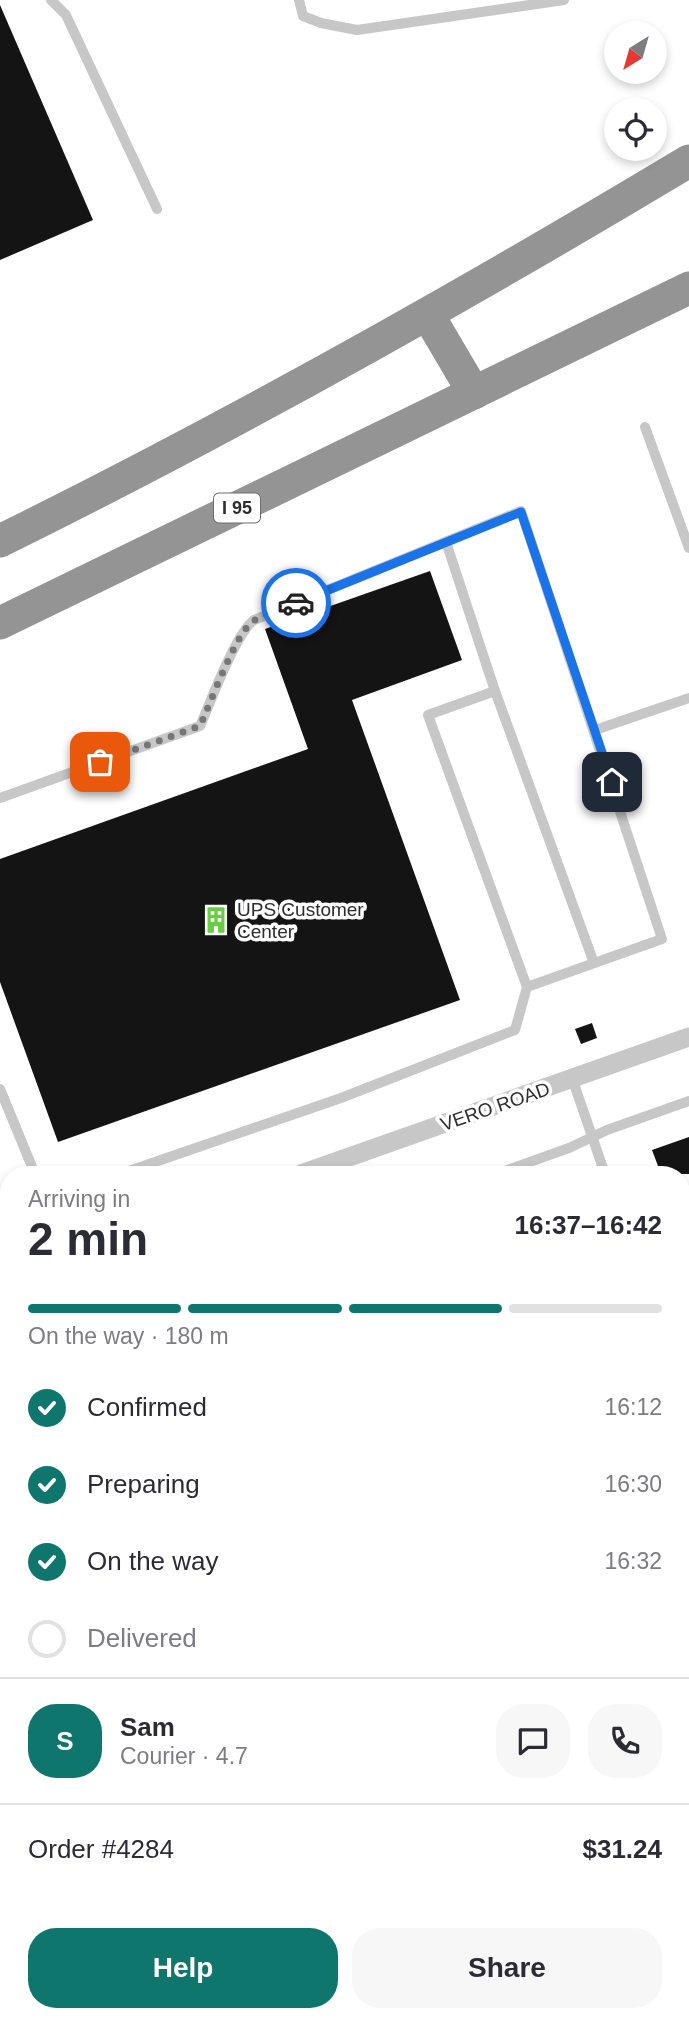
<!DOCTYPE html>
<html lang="en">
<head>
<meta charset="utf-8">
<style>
	:root { --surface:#fff; --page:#f7f7f7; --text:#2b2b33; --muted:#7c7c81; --line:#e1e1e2; --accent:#0f766e }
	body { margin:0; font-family:Helvetica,sans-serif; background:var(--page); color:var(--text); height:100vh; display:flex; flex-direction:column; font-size:26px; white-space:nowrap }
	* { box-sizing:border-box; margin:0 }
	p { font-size:23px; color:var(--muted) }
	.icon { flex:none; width:38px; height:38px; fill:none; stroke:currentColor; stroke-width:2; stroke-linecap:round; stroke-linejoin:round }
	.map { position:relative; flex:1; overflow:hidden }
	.details { position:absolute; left:0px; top:1166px; width:690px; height:856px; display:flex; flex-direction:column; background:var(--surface); border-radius:28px 28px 0 0; box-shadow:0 4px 10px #0003 }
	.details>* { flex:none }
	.needle { width:46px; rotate:217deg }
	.tools { position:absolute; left:604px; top:21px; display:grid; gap:14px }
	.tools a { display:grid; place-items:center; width:63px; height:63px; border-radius:50%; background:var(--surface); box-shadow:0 4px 10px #0003; font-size:35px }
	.pin { position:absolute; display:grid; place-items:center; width:60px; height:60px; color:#fff; margin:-30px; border-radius:14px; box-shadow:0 4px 10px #0006 }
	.courier { position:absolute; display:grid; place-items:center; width:70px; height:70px; margin:-35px; border:5px solid #1a73e8; border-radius:50%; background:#fff; color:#222; box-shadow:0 2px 9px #0007 }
	.head em { font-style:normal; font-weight:800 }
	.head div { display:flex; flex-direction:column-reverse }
	.head { display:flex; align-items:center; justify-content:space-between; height:119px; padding:0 28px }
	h1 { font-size:46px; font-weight:800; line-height:52px }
	.bar { display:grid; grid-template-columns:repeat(4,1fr); gap:10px 7px; align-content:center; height:84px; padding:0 28px }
	.bar i { height:9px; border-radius:5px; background:var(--line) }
	.bar .on { background:var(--accent) }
	.bar p { grid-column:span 4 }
	.line { display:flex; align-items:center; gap:18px; padding:0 28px; border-top:2px solid var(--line) }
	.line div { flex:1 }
	.round { display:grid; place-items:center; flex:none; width:74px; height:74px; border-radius:28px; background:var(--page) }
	ol { padding:0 28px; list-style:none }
	li { display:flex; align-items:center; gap:21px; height:77px }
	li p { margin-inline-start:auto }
	li .icon { padding:7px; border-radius:50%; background:var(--accent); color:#fff; stroke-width:4 }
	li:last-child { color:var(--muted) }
	li i { width:38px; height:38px; border:4px solid var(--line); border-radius:50% }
	.primary-button { display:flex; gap:14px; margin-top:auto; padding:14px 28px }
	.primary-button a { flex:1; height:80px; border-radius:28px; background:var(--accent); color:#fff; font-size:28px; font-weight:800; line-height:80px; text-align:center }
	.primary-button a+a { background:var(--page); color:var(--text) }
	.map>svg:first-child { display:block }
	.building { fill:#141414 }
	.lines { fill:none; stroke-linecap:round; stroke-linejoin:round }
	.lane { stroke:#c7c7c7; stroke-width:10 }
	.street { stroke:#c7c7c7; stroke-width:19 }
	.secondary { stroke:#b7b7b7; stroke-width:26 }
	.highway { stroke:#949494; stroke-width:33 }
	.done { stroke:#767676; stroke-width:7; stroke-dasharray:0 12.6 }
	.route { stroke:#1a73e8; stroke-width:9 }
	.labels { text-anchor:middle; stroke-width:7; stroke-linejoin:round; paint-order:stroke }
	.shield { fill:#fff; stroke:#6c6c6c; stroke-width:2 }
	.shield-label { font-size:18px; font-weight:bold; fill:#2d2d2d }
	.poi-label { font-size:19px; fill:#2d2d2d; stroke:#fff; text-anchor:start }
	.street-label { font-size:19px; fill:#2d2d2d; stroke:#fff }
</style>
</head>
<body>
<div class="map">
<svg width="689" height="2021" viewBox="0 0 689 2021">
	<rect width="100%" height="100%" fill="#fff"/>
	<g class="building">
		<polygon points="0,5 93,220 0,260"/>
		<polygon points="430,571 462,660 352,700 460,1000 58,1142 0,982 0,859 308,749 265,629"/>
		<polygon points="592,1023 597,1038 581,1044 575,1029"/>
		<polygon points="689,1137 689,1174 661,1174 652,1150"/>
	</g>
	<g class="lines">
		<g class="lane">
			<polyline points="51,0 66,15 157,209"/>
			<polyline points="299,0 303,16 321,23 357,30 564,0"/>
			<polyline points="645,427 689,548"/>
			<polyline points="446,542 495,691 594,963"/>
			<polyline points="495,691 428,715 527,987"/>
			<polyline points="595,730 689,698"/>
			<path d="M0 798 200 726C211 701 235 635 254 620L521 511 662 939 527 987 515 1030 341 1098 120 1174"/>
			<polyline points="572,1078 605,1174"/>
			<polyline points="0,1089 35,1174"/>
			<polyline points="496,1174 569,1148 607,1130 689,1101"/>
			<polyline points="0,1215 9,1212"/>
			<polyline points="0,1325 9,1350"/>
			<polyline points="0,1360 9,1356"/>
			<polyline points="681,1403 689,1428"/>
			<polyline points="681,1513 689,1511"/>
			<polyline points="0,1580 9,1596"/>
			<polyline points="0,1876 9,1874"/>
		</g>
		<g class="street">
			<polyline points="301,1174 689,1037"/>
			<polyline points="0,1281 9,1278"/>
			<polyline points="0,1833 9,1852"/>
			<polyline points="251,2012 253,2021"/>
			<polyline points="525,2012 527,2021"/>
			<polyline points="42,2021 80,2015"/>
		</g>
		<g class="secondary">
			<polyline points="681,1587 689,1585"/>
			<polyline points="0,1700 9,1699"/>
		</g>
		<g class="highway">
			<polyline points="428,315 474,393"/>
			<path d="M0 541C235 425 464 296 689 161"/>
			<polyline points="0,623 689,288"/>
		</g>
	</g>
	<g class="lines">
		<path class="done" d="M100 762 200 726C210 704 235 636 251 623 263 613 282 609 296 603"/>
		<polyline class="route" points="296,603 521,512 612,782"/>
	</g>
	<defs>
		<symbol id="building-bare" viewBox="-9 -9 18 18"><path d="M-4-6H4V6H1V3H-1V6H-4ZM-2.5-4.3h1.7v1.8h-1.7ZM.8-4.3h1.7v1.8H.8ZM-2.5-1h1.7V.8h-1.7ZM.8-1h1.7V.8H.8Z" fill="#67ce45" stroke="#fff" stroke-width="2.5" paint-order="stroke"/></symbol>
	</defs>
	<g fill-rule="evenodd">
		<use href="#building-bare" x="197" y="901" width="38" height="38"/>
	</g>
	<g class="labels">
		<rect class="shield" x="214" y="493.5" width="46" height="29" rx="5"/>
		<g class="shield-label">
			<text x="237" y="514">I 95</text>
		</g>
		<g class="poi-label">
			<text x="237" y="916">UPS Customer<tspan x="237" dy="22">Center</tspan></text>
		</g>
		<g class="street-label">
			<text transform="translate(495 1106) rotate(-19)" y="7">VERO ROAD</text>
		</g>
	</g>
</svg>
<div class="tools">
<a><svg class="needle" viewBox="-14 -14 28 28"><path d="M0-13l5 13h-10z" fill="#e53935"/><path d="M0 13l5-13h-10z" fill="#7c7c81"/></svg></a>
<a><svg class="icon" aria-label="locate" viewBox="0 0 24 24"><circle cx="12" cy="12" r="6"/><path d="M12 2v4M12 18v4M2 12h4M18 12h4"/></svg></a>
</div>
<div class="pin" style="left:100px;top:762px;background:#ea580c"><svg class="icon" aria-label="bag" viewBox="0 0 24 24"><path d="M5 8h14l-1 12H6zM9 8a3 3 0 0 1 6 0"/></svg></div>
<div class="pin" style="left:612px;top:782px;background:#1f2937"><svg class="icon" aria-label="home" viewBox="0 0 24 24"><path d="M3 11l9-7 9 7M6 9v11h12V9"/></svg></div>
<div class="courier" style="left:296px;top:603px"><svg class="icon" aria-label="car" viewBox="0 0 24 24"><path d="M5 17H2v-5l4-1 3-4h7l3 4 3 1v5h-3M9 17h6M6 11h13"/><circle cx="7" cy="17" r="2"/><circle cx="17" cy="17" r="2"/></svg></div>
<section class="details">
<div class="head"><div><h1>2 min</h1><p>Arriving in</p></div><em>16:37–16:42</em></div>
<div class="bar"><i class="on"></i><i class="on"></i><i class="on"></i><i></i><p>On the way · 180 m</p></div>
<ol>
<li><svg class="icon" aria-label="check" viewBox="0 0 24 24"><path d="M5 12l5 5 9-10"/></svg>Confirmed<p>16:12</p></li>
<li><svg class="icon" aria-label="check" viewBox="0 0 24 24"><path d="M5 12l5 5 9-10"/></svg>Preparing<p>16:30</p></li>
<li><svg class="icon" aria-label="check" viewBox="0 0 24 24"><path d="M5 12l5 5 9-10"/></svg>On the way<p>16:32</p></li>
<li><i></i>Delivered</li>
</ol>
<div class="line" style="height:126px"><b class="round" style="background:var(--accent);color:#fff">S</b><div><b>Sam</b><p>Courier · 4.7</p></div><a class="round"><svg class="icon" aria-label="chat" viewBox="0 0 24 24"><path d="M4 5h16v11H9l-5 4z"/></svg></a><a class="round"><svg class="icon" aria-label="phone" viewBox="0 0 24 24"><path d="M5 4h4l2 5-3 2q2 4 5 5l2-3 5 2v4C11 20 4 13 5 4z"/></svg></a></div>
<div class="line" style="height:91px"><div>Order #4284</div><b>$31.24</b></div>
<div class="primary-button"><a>Help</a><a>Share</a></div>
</section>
</div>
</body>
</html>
